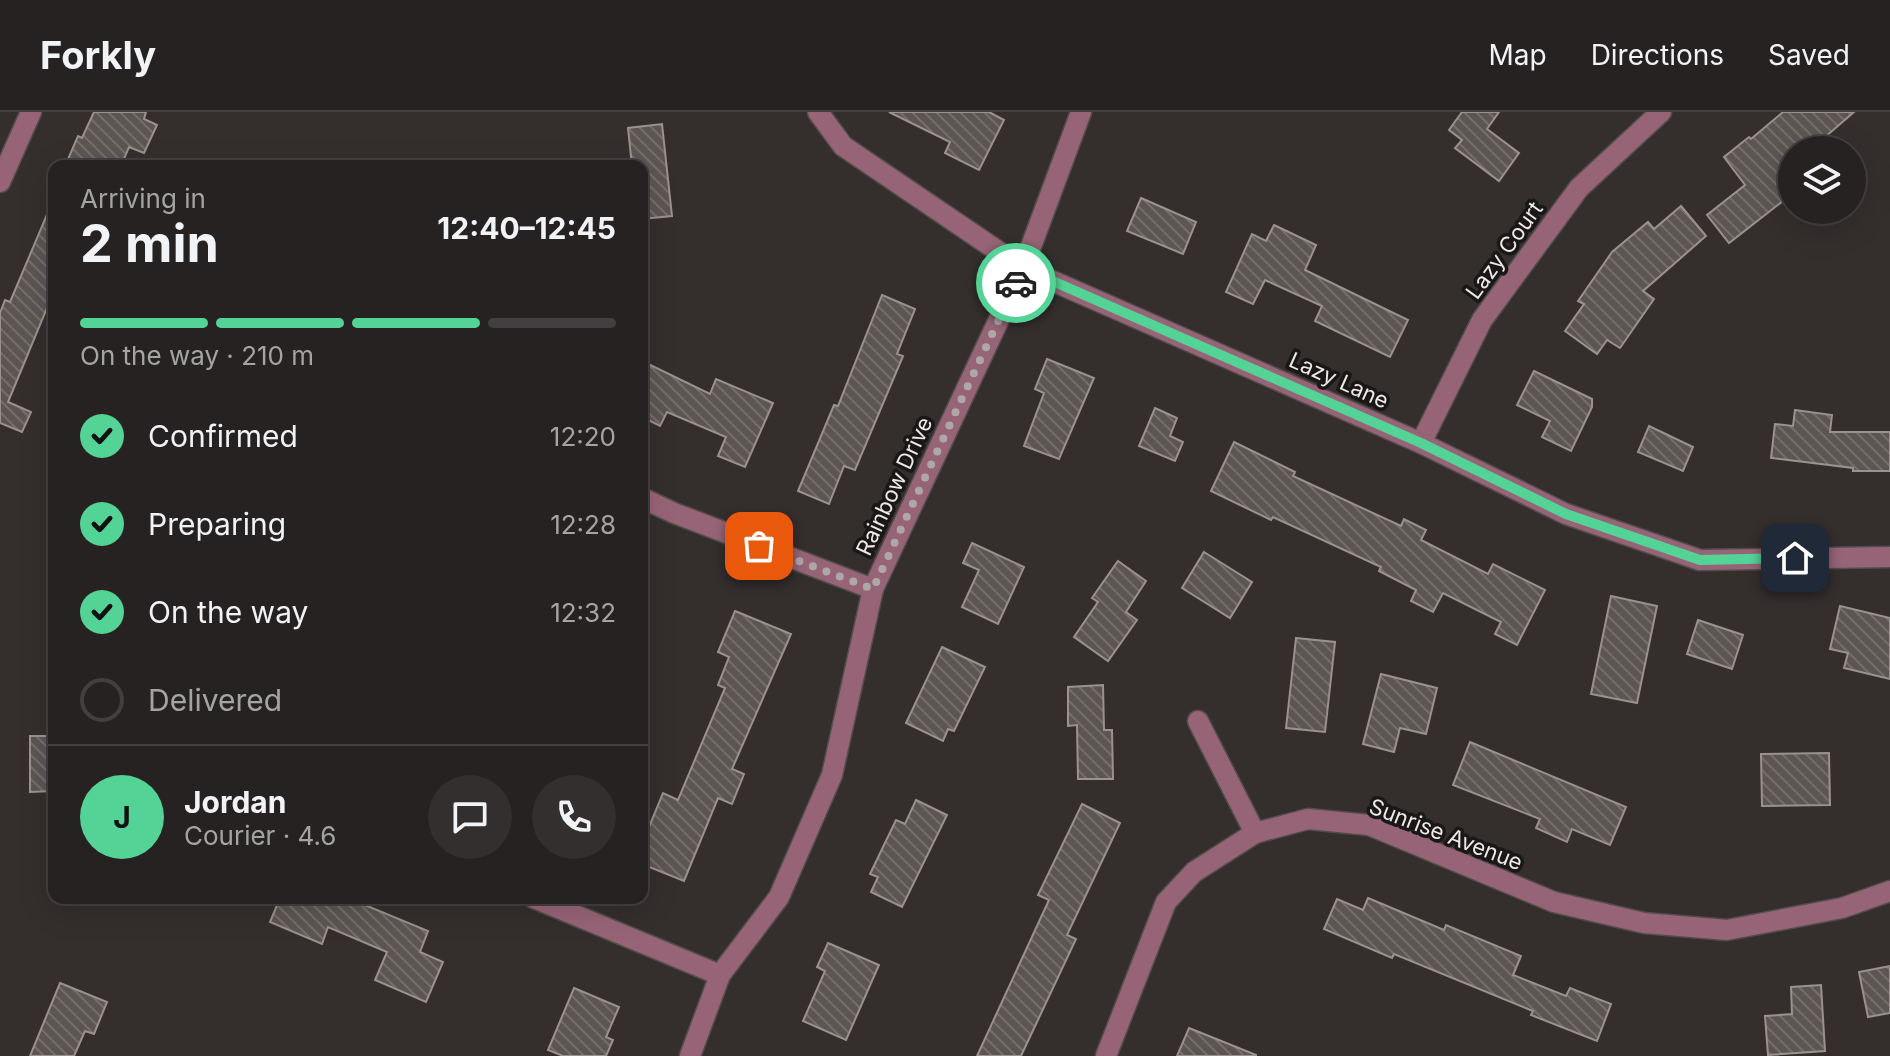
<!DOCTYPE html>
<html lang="en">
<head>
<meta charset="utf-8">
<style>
	:root { --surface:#272222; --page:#332f2f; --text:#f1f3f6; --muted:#a4a4a5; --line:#433f40; --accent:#53d396 }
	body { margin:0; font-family:Inter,sans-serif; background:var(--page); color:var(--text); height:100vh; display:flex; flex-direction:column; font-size:30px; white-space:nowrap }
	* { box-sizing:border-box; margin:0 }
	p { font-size:26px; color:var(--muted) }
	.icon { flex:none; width:44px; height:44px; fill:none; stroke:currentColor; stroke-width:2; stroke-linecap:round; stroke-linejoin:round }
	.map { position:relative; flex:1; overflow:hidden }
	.details { position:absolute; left:48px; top:48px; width:600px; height:744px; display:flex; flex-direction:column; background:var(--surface); border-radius:16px; box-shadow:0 8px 32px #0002,0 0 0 2px var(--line) }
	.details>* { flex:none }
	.tools { position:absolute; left:1778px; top:24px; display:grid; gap:16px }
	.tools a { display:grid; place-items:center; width:88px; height:88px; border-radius:50%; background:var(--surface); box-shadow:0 8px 32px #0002,0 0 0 2px var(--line); font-size:40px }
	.pin { position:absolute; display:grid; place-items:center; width:68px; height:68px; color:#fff; margin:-34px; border-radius:16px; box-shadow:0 4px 12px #0006 }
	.courier { position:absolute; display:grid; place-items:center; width:80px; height:80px; margin:-40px; border:6px solid #53d396; border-radius:50%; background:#fff; color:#222; box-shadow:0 2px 10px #0007 }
	.head em { font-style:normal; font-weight:700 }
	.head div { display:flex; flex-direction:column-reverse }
	.head { display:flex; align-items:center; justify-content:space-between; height:136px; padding:0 32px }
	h1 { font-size:52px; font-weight:700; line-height:60px }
	.bar { display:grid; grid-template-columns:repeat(4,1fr); gap:12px 8px; align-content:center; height:96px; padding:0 32px }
	.bar i { height:10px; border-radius:6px; background:var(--line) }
	.bar .active { background:var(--accent) }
	.bar p { grid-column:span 4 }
	.line { display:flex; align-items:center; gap:20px; padding:0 32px; border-top:2px solid var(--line) }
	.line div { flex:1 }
	.round { display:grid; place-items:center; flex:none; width:84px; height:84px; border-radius:42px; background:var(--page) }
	ol { padding:0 32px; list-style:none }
	li { display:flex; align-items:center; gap:24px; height:88px }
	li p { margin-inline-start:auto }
	li .icon { padding:8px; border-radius:50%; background:var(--accent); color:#111; stroke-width:4 }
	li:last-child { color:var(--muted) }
	li i { width:44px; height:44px; border:4px solid var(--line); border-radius:50% }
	header { display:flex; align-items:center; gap:48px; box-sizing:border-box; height:112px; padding:0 40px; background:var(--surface); border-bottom:2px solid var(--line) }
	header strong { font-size:38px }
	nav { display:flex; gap:44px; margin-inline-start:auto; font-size:28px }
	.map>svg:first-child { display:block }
	.building { fill:url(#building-back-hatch); stroke:#99928f; stroke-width:2 }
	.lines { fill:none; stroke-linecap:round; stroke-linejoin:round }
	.minor-casing { stroke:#524c4b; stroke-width:23 }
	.minor { stroke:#976477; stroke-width:20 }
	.done { stroke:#ada8a7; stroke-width:8; stroke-dasharray:0 14.4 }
	.route { stroke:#53d396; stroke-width:10 }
	.labels { text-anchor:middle; stroke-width:7; stroke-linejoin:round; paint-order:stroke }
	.street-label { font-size:22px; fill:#eee9e9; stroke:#1a1717 }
</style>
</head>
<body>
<header>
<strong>Forkly</strong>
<nav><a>Map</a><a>Directions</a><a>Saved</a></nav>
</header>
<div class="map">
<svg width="1890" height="944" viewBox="0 0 1890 944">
	<defs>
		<pattern id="building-back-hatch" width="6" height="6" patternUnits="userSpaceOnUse" patternTransform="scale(2)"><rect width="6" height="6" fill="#5c5653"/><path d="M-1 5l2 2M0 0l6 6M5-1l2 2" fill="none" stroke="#746e6c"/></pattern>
	</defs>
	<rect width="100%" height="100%" fill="#342e2d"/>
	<g class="building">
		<polygon points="94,0 146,0 144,7 157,13 144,41 129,35 121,54 65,54 78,24 82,26"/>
		<polygon points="889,0 989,0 1004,8 979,58 945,41 950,30"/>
		<polygon points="1462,0 1499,0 1487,17 1519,41 1499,69 1455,36 1462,28 1449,18"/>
		<polygon points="1783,0 1854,0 1810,38 1792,38 1792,82 1729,131 1707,103 1745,73 1724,45 1749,25 1751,27"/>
		<polygon points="662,12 672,104 642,107 642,54 632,54 628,16"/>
		<polygon points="54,86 54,179 8,290 31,300 22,320 0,311 0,201 5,188 10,190"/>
		<polygon points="1141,86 1196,110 1183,142 1127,119"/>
		<polygon points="1681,94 1706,124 1643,179 1654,187 1620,236 1607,228 1597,242 1565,219 1584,192 1578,189 1612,140 1648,110 1654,117"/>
		<polygon points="1274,113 1316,133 1305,158 1408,208 1390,245 1315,209 1322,194 1265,168 1253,192 1226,180 1252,122 1266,129"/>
		<polygon points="882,183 915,197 897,242 903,244 855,358 844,354 829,392 798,379 834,293 838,294"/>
		<polygon points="1047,247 1094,266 1059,347 1024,334 1044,281 1035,277"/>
		<polygon points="642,249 710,282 716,267 773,291 745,355 718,344 726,325 667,300 660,314 642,305"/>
		<polygon points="1534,259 1592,287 1592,295 1571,339 1542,325 1550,309 1517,293"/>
		<polygon points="1155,296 1177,306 1170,324 1183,330 1175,349 1139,334"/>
		<polygon points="1795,298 1832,303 1830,320 1890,320 1890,359 1853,359 1853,356 1771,346 1775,312 1793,314"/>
		<polygon points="1649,314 1693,335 1683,359 1638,340"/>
		<polygon points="1234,330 1295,360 1293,364 1401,414 1404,407 1426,418 1421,428 1488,462 1493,452 1545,478 1517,533 1495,522 1501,510 1443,481 1433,500 1411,489 1416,478 1379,459 1381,455 1273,405 1271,408 1211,379"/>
		<polygon points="972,431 1024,455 998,512 962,495 979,458 963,451"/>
		<polygon points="1204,440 1252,470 1230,506 1182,476"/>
		<polygon points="1118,449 1146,469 1126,500 1137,508 1108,549 1074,525 1098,490 1092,486"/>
		<polygon points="1611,484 1657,494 1637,591 1591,582"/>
		<polygon points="1840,494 1890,506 1890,567 1844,556 1848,541 1830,537"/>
		<polygon points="735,499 791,522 732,657 744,662 732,692 718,686 684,769 642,752 642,732 663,681 678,688 725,576 718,573 729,545 718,540"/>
		<polygon points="1698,508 1743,523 1732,557 1687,542"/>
		<polygon points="1296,526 1335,530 1325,620 1286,616"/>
		<polygon points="942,535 985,555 954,619 948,617 943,629 906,611"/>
		<polygon points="1381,562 1437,576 1426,622 1400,616 1394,640 1363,632"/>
		<polygon points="1103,573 1104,618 1112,618 1113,667 1078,667 1077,613 1068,614 1068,575"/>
		<polygon points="30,624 54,624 54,679 30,680"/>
		<polygon points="1470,630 1626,695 1610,733 1572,717 1567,730 1536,716 1540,707 1453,673"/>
		<polygon points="1829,641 1830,693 1762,694 1761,642"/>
		<polygon points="916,688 947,703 902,795 871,780 878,765 870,762 896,708 905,712"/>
		<polygon points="1082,692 1120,711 1067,823 1076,827 1021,944 977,944 1049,788 1038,783"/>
		<polygon points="280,786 348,786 428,819 420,840 443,850 426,890 375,868 387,840 328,815 322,832 270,810"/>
		<polygon points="1368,786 1444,818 1446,813 1521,844 1513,863 1566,884 1570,876 1611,892 1597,929 1531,903 1533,899 1394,842 1392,846 1324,817 1337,787 1363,798"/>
		<polygon points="828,831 879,853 846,928 803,909 825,859 817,855"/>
		<polygon points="1890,854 1890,901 1868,905 1859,860"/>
		<polygon points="60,871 107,890 94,922 85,919 74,944 30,944"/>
		<polygon points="1821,873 1825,939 1768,943 1765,904 1792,902 1791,875"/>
		<polygon points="574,876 619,895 606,925 613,928 606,944 563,944 548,938"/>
		<polygon points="1189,916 1256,943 1256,944 1177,944"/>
	</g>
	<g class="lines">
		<defs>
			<g id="minor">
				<polyline points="818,0 843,34 1023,156 1421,331 1566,402 1700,448 1890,445"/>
				<polyline points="0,70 31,0"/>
				<polyline points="1421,331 1482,208 1579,76 1661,0"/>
				<polyline points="642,386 674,401 873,477"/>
				<polyline points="1198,609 1255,721"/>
				<polyline points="534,786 720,863"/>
				<polyline points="690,944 720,863 779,785 832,663 873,477 1023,156 1081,0"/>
				<polyline points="1106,944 1166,790 1194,760 1255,721 1308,707 1369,713 1554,790 1644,811 1727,818 1842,796 1890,779"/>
			</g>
		</defs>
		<use href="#minor" class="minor-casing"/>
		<use href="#minor" class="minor"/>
	</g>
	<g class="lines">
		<polyline class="done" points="759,434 873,477 1016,171"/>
		<polyline class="route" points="1016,171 1023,156 1421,331 1566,402 1700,448 1795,446"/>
	</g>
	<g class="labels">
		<g class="street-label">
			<text transform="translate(1504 138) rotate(-54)" y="8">Lazy Court</text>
			<text transform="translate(1339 268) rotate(24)" y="8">Lazy Lane</text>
			<text transform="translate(894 374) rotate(-65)" y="8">Rainbow Drive</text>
			<text transform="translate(1446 722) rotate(21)" y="8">Sunrise Avenue</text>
		</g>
	</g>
</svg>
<div class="tools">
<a><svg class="icon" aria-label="layers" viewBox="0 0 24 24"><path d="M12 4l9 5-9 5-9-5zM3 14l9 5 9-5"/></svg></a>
</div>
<div class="pin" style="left:759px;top:434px;background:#ea580c"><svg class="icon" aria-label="bag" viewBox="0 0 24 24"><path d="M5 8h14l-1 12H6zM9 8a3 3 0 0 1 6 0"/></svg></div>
<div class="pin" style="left:1795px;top:446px;background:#1f2937"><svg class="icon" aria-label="home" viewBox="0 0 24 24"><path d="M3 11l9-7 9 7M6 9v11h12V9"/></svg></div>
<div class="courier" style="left:1016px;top:171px"><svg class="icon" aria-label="car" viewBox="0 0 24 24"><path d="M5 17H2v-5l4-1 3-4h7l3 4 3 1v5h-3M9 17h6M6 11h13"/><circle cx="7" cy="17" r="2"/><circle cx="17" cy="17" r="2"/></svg></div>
<section class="details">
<div class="head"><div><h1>2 min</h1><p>Arriving in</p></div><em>12:40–12:45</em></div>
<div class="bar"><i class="active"></i><i class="active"></i><i class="active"></i><i></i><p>On the way · 210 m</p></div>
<ol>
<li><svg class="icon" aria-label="check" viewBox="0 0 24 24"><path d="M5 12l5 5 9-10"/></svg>Confirmed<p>12:20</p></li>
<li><svg class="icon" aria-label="check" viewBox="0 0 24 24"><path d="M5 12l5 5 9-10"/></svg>Preparing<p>12:28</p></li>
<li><svg class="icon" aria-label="check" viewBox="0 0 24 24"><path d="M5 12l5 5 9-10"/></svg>On the way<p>12:32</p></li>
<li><i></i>Delivered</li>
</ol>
<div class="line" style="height:144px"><b class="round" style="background:var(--accent);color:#111">J</b><div><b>Jordan</b><p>Courier · 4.6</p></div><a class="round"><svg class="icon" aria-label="chat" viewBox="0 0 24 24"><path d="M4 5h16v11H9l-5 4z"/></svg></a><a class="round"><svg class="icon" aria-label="phone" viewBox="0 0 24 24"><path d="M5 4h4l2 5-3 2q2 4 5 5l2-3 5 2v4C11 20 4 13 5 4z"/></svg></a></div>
</section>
</div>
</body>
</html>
